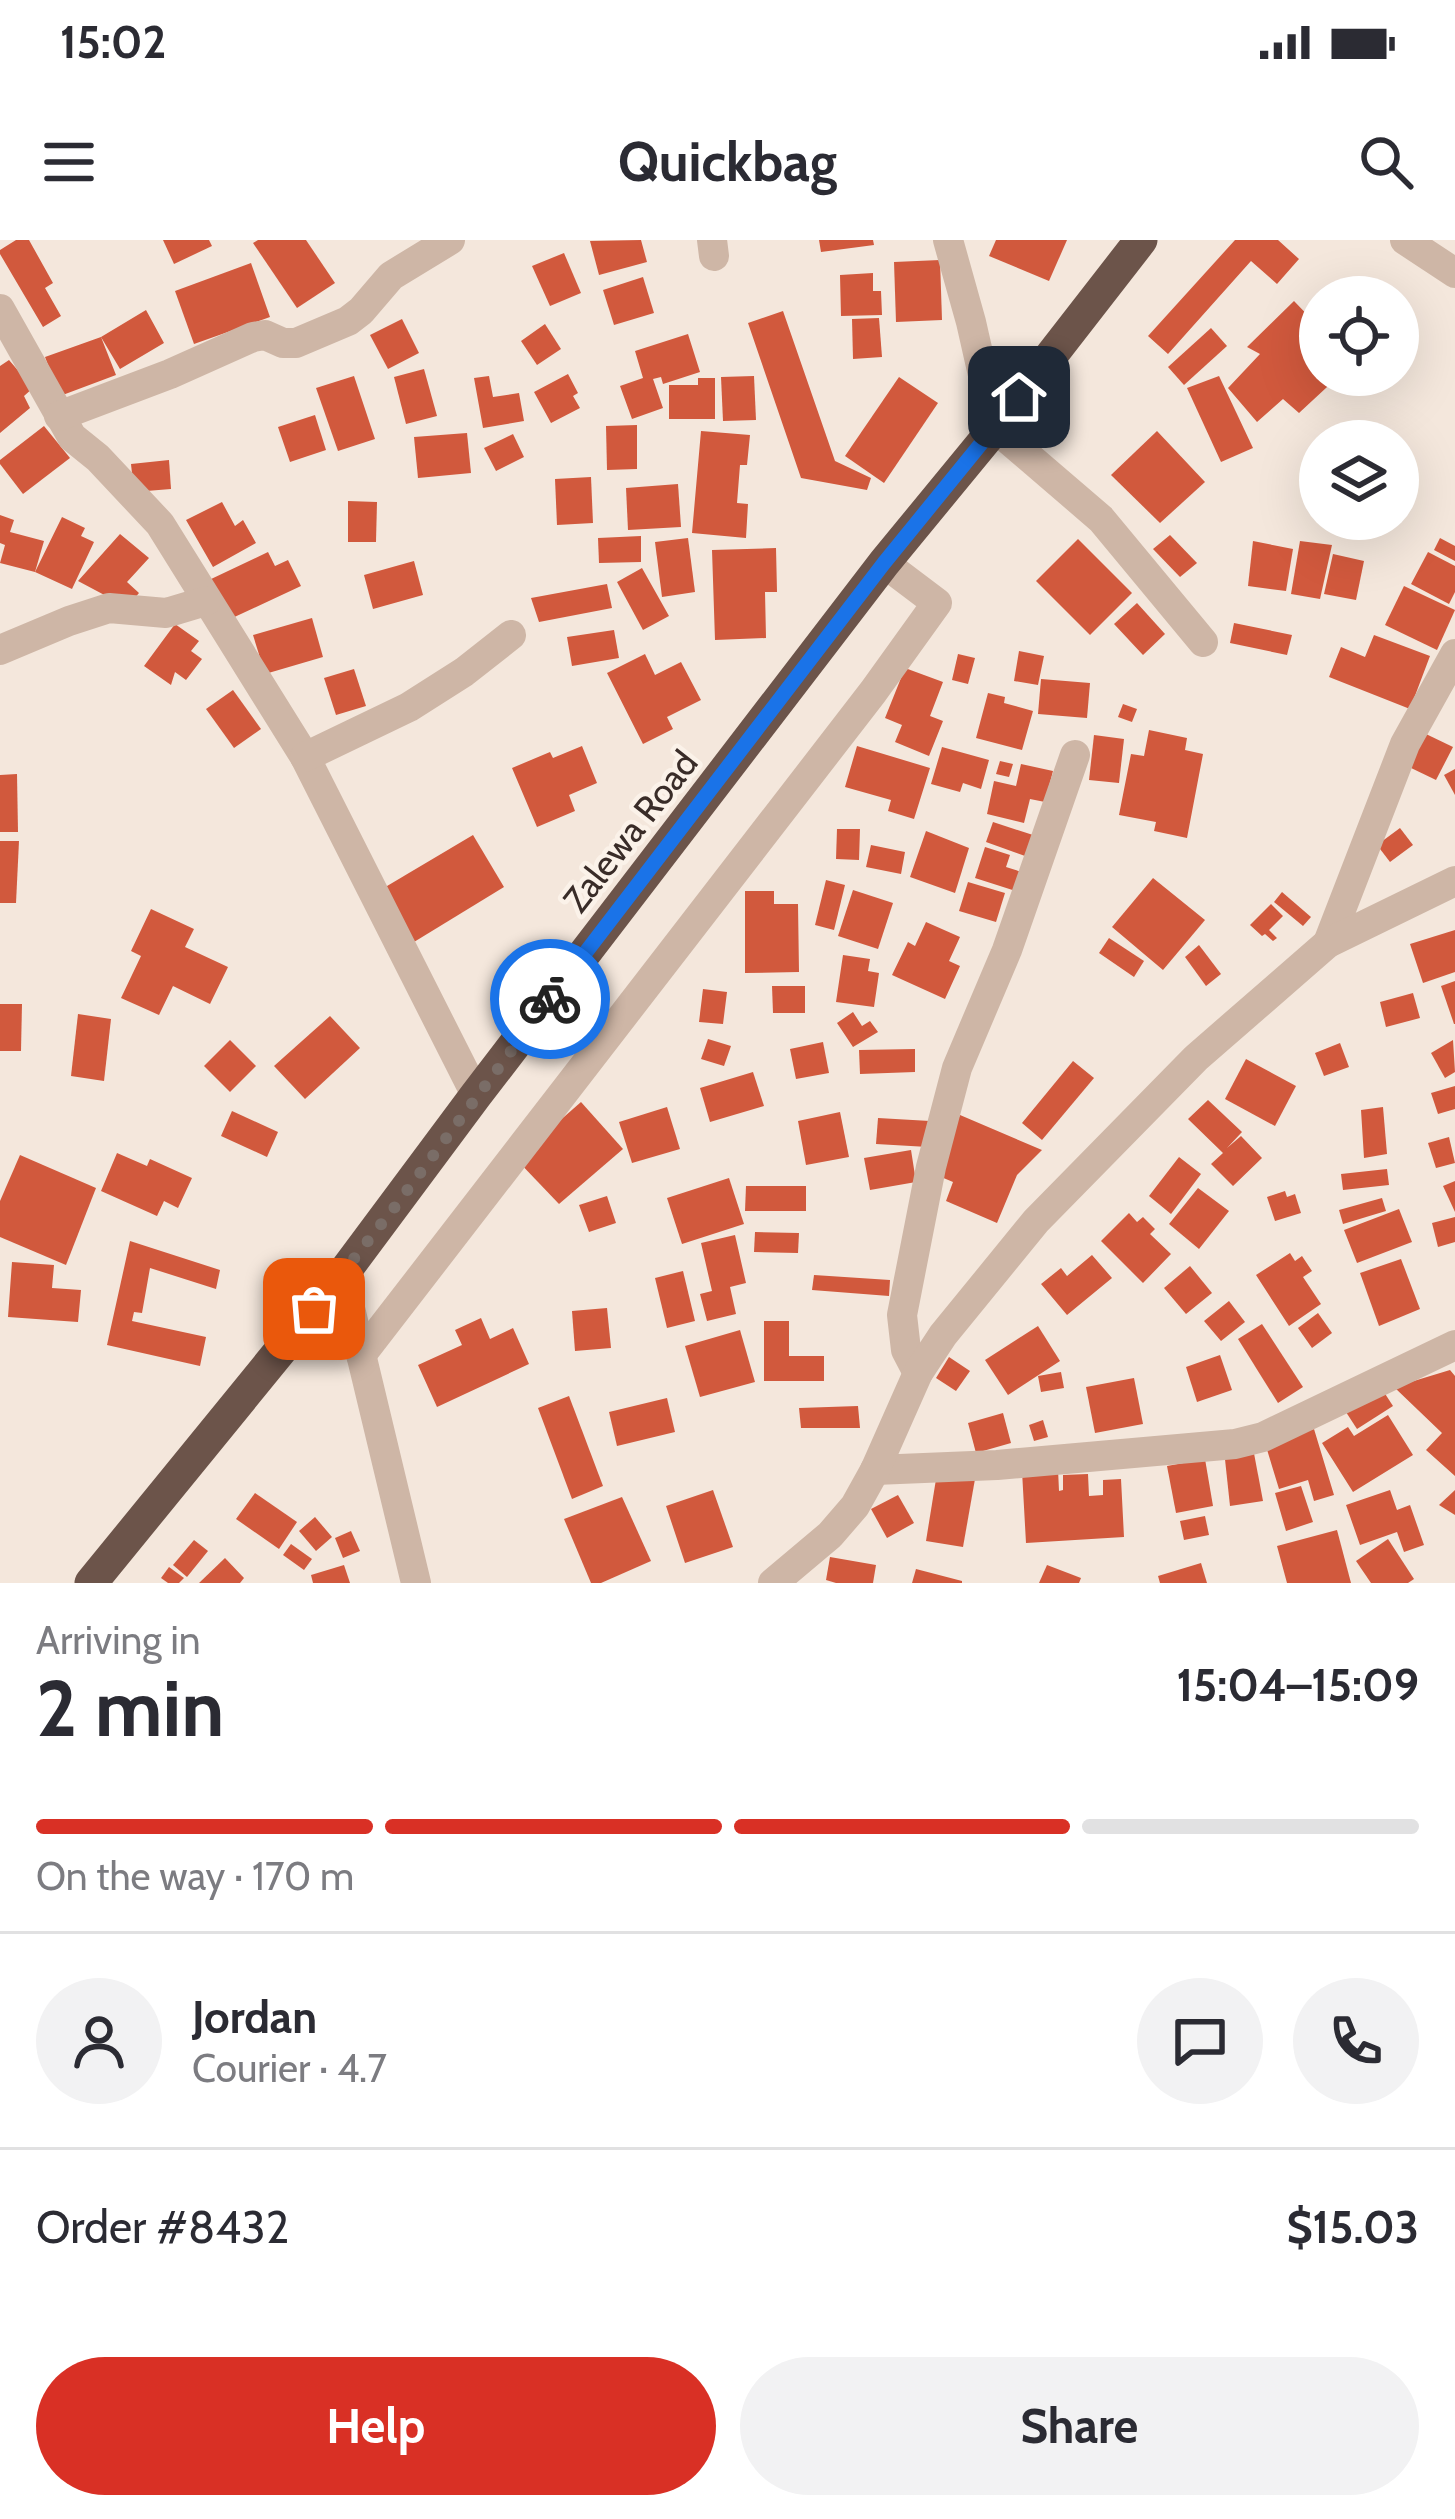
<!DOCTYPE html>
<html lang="en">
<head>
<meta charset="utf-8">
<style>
	:root { --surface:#fff; --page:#f2f2f3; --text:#2b2b33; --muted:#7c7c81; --line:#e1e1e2; --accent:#d93025 }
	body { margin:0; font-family:Cabin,sans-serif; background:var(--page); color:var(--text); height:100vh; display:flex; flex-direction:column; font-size:45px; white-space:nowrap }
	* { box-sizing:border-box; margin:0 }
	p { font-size:39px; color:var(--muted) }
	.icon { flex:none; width:66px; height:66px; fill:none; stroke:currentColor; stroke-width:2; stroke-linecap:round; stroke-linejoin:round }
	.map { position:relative; height:1343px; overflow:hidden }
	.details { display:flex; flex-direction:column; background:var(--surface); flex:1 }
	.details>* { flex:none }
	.controls { position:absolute; left:1299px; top:36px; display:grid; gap:24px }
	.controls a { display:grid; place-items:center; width:120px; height:120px; border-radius:50%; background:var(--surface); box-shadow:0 12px 48px #0002; font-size:60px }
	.pin { position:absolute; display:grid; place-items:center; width:102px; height:102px; color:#fff; margin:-51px; border-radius:24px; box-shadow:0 6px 18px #0006 }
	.courier { position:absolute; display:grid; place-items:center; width:120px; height:120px; margin:-60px; border:9px solid #1a73e8; border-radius:50%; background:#fff; color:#222; box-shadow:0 3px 15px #0007 }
	.headline em { font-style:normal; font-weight:700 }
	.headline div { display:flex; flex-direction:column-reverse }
	.headline { display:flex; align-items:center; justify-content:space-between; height:204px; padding:0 36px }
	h1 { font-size:78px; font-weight:700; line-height:90px }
	.bar { display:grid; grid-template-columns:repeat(4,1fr); gap:18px 12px; align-content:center; height:144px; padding:0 36px }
	.bar i { height:15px; border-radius:9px; background:var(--line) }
	.bar .selected { background:var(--accent) }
	.bar p { grid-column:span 4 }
	.line { display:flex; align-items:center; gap:30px; padding:0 36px; border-top:3px solid var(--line) }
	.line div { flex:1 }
	.round { display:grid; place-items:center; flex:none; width:126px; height:126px; border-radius:63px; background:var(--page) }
	.cta { display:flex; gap:24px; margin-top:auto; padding:24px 36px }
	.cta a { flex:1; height:138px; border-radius:72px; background:var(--accent); color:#fff; font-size:48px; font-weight:700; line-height:138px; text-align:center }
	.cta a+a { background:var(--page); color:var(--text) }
	.status { display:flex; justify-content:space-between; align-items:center; height:84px; padding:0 60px; background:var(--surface); direction:ltr }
	.status svg { height:33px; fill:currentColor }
	header { display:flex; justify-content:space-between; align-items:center; height:156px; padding:0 36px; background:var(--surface); font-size:54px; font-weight:700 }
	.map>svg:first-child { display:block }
	.building { fill:#d1593d }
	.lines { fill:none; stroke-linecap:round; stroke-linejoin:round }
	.minor { stroke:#ceb6a6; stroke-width:30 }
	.trunk { stroke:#6c544a; stroke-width:33 }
	.done { stroke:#7a6d67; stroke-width:12; stroke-dasharray:0 21.6 }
	.route { stroke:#1a73e8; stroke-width:15 }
	.labels { text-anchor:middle; stroke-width:9; stroke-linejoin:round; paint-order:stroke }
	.street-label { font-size:36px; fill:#392c28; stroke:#fbf2e9 }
</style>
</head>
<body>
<div class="status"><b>15:02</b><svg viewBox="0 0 49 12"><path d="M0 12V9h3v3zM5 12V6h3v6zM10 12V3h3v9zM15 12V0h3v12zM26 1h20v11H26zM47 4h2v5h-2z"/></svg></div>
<header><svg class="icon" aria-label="menu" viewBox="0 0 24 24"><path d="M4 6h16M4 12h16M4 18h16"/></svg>Quickbag<svg class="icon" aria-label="search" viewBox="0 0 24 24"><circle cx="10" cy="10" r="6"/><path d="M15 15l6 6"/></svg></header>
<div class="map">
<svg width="1455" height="1343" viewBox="0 0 1455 1343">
	<rect width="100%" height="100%" fill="#f4e7dc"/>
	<g class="building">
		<polygon points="16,0 29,0 53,43 45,48 61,76 43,87 0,14 0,10"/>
		<polygon points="163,0 209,0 212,6 174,24"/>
		<polygon points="258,0 306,0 335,43 297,68 253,3"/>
		<polygon points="641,0 647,22 599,35 590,1"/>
		<polygon points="819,0 873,0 874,5 821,12"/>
		<polygon points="996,0 1067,0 1049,41 989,16"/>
		<polygon points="1235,0 1278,0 1299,19 1277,44 1251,21 1168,114 1148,96"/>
		<polygon points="564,13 581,53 550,66 532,26"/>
		<polygon points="940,20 942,80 896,82 894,22"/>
		<polygon points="251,23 270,77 194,104 175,51"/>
		<polygon points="873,33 873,51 881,51 882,75 841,76 840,35"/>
		<polygon points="643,37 654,73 614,85 603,50"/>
		<polygon points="1294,61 1320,88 1320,135 1340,135 1299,173 1283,159 1257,182 1228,148 1260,114 1247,107"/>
		<polygon points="146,70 164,103 120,129 101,97 116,135 60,156 45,117 101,97"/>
		<polygon points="783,71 835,221 871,238 867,250 801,238 748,83"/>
		<polygon points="879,78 882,117 853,119 852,79"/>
		<polygon points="402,79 419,113 388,129 370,95"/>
		<polygon points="545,84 561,109 537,125 521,101"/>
		<polygon points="1211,88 1227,106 1184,145 1168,127"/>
		<polygon points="688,94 700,132 663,144 661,137 653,139 663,168 632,179 620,146 643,138 635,111"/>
		<polygon points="9,120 33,148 24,156 30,168 0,193 0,126"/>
		<polygon points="424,129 437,176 406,184 394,137"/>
		<polygon points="568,134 578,153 573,156 580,168 551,183 534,152"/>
		<polygon points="354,136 375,199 338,211 316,148"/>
		<polygon points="489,136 493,157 519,153 524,181 483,188 474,138"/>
		<polygon points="754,136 756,180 723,181 721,137"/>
		<polygon points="1219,136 1253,208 1221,222 1187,148"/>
		<polygon points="899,137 938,163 884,243 845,216"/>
		<polygon points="698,138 715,138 715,179 669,179 669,145 698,145"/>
		<polygon points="315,175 326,210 290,222 278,187"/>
		<polygon points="637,185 637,229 607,230 606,186"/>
		<polygon points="44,186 70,218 23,254 0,224 0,220"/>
		<polygon points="701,191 750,195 747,225 740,225 737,263 748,264 746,298 692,293"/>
		<polygon points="1157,191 1205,242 1160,283 1111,235"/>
		<polygon points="467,193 471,233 418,238 414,197"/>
		<polygon points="513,194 524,217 496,231 484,208"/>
		<polygon points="169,220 171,249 134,252 131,224"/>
		<polygon points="591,237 593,283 557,285 555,239"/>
		<polygon points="678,244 681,287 628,290 626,248"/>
		<polygon points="348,261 377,262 376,302 348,302"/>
		<polygon points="222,262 235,286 243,280 256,303 213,327 186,280"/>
		<polygon points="0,275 14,280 10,292 44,301 35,332 0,323 5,305 0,303"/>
		<polygon points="62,277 85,288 81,296 94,302 72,349 35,332"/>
		<polygon points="120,294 149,318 127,342 139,353 127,367 78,341"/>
		<polygon points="1170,295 1197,323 1180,337 1153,309"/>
		<polygon points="641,296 641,322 599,323 598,298"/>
		<polygon points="688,298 695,352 662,357 655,302"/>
		<polygon points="1440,298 1455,306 1455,321 1434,310"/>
		<polygon points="1078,299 1132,353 1090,395 1036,341"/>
		<polygon points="1253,301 1293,309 1286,351 1248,346"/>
		<polygon points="1300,301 1332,305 1320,359 1291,354"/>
		<polygon points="776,308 777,352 765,352 766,398 715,400 712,310"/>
		<polygon points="268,312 275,326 288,320 301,346 228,380 209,340"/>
		<polygon points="1428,312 1455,326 1455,352 1449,364 1411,344"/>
		<polygon points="1333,314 1364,321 1356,360 1324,354"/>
		<polygon points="414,321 423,355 373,369 364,335"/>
		<polygon points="642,328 669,376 643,390 617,342"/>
		<polygon points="607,344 612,368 539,382 531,358"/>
		<polygon points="1404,346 1455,370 1437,410 1385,385"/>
		<polygon points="1137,363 1165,394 1143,415 1114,384"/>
		<polygon points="312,378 323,417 265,434 253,395"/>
		<polygon points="1234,383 1292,395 1287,415 1230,403"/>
		<polygon points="175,384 199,401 191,411 202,419 186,440 175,432 171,445 144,426"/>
		<polygon points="614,390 619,418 572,426 567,397"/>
		<polygon points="1374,395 1430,416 1410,469 1329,437 1341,407 1365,417"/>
		<polygon points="1019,411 1044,416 1038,445 1014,441"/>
		<polygon points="645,414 655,435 681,422 701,460 667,477 673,489 643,504 607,433"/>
		<polygon points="958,414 975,418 968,444 952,440"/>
		<polygon points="905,428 943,442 930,476 943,481 929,516 895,502 902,485 885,478"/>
		<polygon points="354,429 366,466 336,475 324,438"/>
		<polygon points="1041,439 1090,443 1087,478 1038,474"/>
		<polygon points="233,450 261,489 234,508 206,469"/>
		<polygon points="988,453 1005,457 1004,463 1033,471 1022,510 976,498"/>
		<polygon points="1123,464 1137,469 1132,482 1118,477"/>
		<polygon points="1149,490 1187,498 1185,510 1203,514 1187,598 1154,591 1156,582 1119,575 1131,514 1144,516"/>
		<polygon points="1426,494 1453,507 1436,540 1409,527"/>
		<polygon points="1094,495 1124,499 1119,543 1089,540"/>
		<polygon points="582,506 597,543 569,555 575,571 537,587 512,528 550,512 553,518"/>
		<polygon points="857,506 930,528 914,579 888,571 891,560 845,547"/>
		<polygon points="942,507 989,520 981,549 963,543 960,552 931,544"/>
		<polygon points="1000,521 1013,524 1009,537 996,534"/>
		<polygon points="1021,524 1053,531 1045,562 1030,559 1024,583 987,574 994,541 1016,546"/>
		<polygon points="1455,529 1455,555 1444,535"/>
		<polygon points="17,534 18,592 0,592 0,535"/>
		<polygon points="993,582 1033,595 1025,616 986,602"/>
		<polygon points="1400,588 1413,605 1390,622 1377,605"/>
		<polygon points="837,589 860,589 859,620 836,619"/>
		<polygon points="926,591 969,608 955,653 910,637"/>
		<polygon points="473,595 504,647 414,702 382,649"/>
		<polygon points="0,601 19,601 16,663 0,663"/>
		<polygon points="871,605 905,612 901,634 866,627"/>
		<polygon points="985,607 1010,615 1006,627 1025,633 1019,652 975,638"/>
		<polygon points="1153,638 1205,680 1163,730 1112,687"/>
		<polygon points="826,640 845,645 834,690 815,685"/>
		<polygon points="968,642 1005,653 996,682 959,671"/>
		<polygon points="853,650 893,663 878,709 838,696"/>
		<polygon points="745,651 774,651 774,664 798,664 799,732 745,733"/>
		<polygon points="1282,652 1311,677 1303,686 1274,662"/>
		<polygon points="1271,664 1283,676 1269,690 1277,698 1273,701 1265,694 1262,696 1250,685"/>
		<polygon points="151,669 194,689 185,707 228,727 210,764 173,746 159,775 121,758 141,716 131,711"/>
		<polygon points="926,682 960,697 949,721 960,726 945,759 892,735 908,702 915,706"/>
		<polygon points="1455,690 1455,732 1423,743 1410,704"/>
		<polygon points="1109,698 1144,721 1134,737 1099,713"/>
		<polygon points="1199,705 1221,734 1206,746 1185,717"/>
		<polygon points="843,715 870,719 868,731 879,733 874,767 836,762"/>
		<polygon points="1455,741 1455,784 1454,784 1441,746"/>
		<polygon points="772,746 805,746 805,773 773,773"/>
		<polygon points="703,749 727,752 723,784 699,782"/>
		<polygon points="1413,753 1420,778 1386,787 1380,762"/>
		<polygon points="0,764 22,764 21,811 0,811"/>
		<polygon points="853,772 862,786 870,781 878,792 853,807 837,783"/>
		<polygon points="78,774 111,779 104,841 71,836"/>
		<polygon points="330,776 360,808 305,859 274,826"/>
		<polygon points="708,799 731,806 724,826 701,819"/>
		<polygon points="230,800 256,826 230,852 204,826"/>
		<polygon points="1453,800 1455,832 1445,838 1431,813"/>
		<polygon points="823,802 829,833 796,839 790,809"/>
		<polygon points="1340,803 1349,827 1324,836 1315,813"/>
		<polygon points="915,809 915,832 860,834 859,810"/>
		<polygon points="1246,819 1296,846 1275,886 1225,859"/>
		<polygon points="1073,821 1094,838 1042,900 1022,883"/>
		<polygon points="753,832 764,866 710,882 700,848"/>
		<polygon points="1455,846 1455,869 1438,874 1431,853"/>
		<polygon points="1208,860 1242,892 1227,908 1241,896 1262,918 1233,946 1211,924 1223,913 1188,879"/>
		<polygon points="581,862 623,909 559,964 516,919"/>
		<polygon points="667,867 680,909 632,923 619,882"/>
		<polygon points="1383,867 1387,914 1364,918 1361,870"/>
		<polygon points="232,871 278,892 267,917 221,896"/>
		<polygon points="840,872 849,917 806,925 798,881"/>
		<polygon points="960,875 1042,910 1017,935 997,983 946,961 953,942 934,934"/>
		<polygon points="878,878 930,881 928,907 876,904"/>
		<polygon points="1449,897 1455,923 1436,928 1428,903"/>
		<polygon points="911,910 916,942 870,950 864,918"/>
		<polygon points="117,913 147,926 150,919 192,938 178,968 164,961 157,976 101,951"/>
		<polygon points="20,915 96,948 66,1025 0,997 0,961"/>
		<polygon points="1179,917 1201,934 1171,974 1149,956"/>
		<polygon points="1387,929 1389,945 1343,950 1341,934"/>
		<polygon points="729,938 744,984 682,1004 667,958"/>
		<polygon points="1455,941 1455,972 1443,946"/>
		<polygon points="746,946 806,946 806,971 745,971"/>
		<polygon points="1198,948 1229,971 1199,1009 1169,984"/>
		<polygon points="1285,951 1287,957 1295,954 1301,973 1275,981 1267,957"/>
		<polygon points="607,956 616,983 589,992 579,965"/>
		<polygon points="1382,958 1386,971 1343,984 1339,970"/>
		<polygon points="1399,969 1412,1002 1357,1023 1344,990"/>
		<polygon points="1129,973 1137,982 1143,977 1155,989 1150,994 1171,1014 1143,1043 1101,1001"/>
		<polygon points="1455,977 1455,1002 1438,1007 1432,983"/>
		<polygon points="755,992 799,993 798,1013 754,1012"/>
		<polygon points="735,995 746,1043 730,1047 736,1074 707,1081 700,1054 712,1051 701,1003"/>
		<polygon points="130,1001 220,1030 216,1049 150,1028 142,1073 134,1072 132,1081 206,1097 200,1126 107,1105"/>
		<polygon points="1290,1013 1295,1021 1302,1016 1312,1031 1303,1037 1321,1064 1289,1086 1256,1035"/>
		<polygon points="1092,1015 1112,1038 1067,1075 1041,1044 1061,1028 1067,1036"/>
		<polygon points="1401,1019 1420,1069 1379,1086 1360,1033"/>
		<polygon points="12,1022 54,1025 52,1048 81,1050 78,1082 8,1077"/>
		<polygon points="1190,1026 1212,1053 1186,1074 1164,1048"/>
		<polygon points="683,1031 695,1081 667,1088 655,1038"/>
		<polygon points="814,1035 890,1040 889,1056 812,1050"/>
		<polygon points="1229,1061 1245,1082 1221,1101 1204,1081"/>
		<polygon points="607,1068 611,1108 575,1111 572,1071"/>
		<polygon points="1318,1073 1332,1093 1312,1108 1298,1088"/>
		<polygon points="481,1078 490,1099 513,1088 529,1124 437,1167 418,1125 462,1105 455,1090"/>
		<polygon points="764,1081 789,1081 789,1116 824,1116 824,1141 764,1141"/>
		<polygon points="1262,1084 1303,1147 1278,1163 1238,1099"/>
		<polygon points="1038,1086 1060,1121 1008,1155 985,1120"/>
		<polygon points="740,1090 755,1142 700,1157 685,1106"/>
		<polygon points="1220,1115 1232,1150 1197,1162 1186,1127"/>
		<polygon points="949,1117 970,1131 956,1151 936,1138"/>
		<polygon points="1450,1130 1455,1136 1455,1236 1426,1210 1442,1193 1394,1147"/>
		<polygon points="1061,1132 1064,1148 1041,1152 1038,1136"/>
		<polygon points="1134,1138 1143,1184 1095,1193 1086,1147"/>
		<polygon points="1380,1146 1393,1166 1357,1189 1344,1169"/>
		<polygon points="569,1156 603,1246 572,1259 538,1168"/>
		<polygon points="667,1158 675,1192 617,1206 609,1172"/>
		<polygon points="858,1166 860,1188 801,1188 799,1168"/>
		<polygon points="1003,1173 1011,1203 976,1213 968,1183"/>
		<polygon points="1388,1175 1413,1215 1353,1252 1322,1203 1348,1187 1354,1196"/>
		<polygon points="1043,1180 1048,1197 1034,1201 1029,1185"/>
		<polygon points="1314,1189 1334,1255 1314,1261 1308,1240 1279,1249 1265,1203"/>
		<polygon points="1253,1208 1263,1261 1230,1266 1224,1210"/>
		<polygon points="1205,1219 1213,1266 1176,1273 1167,1226"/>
		<polygon points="1058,1229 1059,1251 1063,1250 1063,1235 1088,1234 1089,1256 1103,1255 1103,1240 1121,1239 1124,1297 1026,1303 1022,1231"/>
		<polygon points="937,1233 975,1239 963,1307 926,1301"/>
		<polygon points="1301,1246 1313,1282 1286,1291 1275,1253"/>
		<polygon points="713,1250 733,1307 685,1323 666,1266"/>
		<polygon points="1390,1250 1397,1270 1410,1265 1424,1305 1404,1312 1397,1292 1360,1305 1346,1265"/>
		<polygon points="1455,1250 1455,1275 1439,1265"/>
		<polygon points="255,1253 297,1282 279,1309 236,1279"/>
		<polygon points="898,1255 914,1283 887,1298 871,1269"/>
		<polygon points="622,1257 651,1321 601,1343 591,1343 564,1279"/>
		<polygon points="1205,1276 1209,1295 1184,1300 1180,1281"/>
		<polygon points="315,1277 332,1297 316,1311 299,1291"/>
		<polygon points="1337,1290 1351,1343 1287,1343 1277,1306"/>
		<polygon points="351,1291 360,1311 343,1318 335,1298"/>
		<polygon points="1388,1299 1414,1339 1408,1343 1371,1343 1356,1321"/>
		<polygon points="194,1300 208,1311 187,1337 173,1325"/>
		<polygon points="291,1304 312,1319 304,1330 283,1315"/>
		<polygon points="830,1317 876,1325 873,1343 836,1343 826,1340"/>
		<polygon points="225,1318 244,1338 240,1343 199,1343"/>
		<polygon points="1201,1323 1207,1343 1160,1343 1158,1336"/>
		<polygon points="344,1325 350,1343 313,1343 311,1335"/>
		<polygon points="1047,1325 1081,1338 1079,1343 1039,1343"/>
		<polygon points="169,1327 184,1338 179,1343 168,1343 161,1338"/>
		<polygon points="916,1329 962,1341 962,1343 912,1343"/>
	</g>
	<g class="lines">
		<g class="minor">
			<polyline points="712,0 714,16"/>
			<polyline points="948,0 971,82 995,188 1101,279 1203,402"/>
			<polyline points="1405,0 1455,33"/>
			<polyline points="0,69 72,197 98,218 160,284 305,517 476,855"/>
			<polyline points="59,176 170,134 253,97 265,95 283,103 296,103 348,81 361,71 391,36 450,0"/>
			<polyline points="0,410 69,381 109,368 166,373 206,361"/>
			<polyline points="305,517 409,467 464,432 511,395"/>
			<polyline points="1328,703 1405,504 1455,414"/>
			<polyline points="342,1035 416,1343"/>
			<polyline points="361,1115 873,452 937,363 884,323"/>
			<polyline points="918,1133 906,1110 902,1075 931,927 957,828 1007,710 1075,515"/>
			<polyline points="875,1230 997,1225 1235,1204 1263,1197 1455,1105"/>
			<polyline points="773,1343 830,1295 855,1266 875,1230 918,1133 943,1095 1036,981 1196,818 1328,703 1455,641"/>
		</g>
		<polyline class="trunk" points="91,1343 342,1035 476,855 884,323 995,188 1141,0"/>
	</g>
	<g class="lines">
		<polyline class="done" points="314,1069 394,968 550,759"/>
		<polyline class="route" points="550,759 884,323 1019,157"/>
	</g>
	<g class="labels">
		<g class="street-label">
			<text transform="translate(630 591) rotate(-52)" y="13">Zalewa Road</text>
		</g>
	</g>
</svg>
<div class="controls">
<a><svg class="icon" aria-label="locate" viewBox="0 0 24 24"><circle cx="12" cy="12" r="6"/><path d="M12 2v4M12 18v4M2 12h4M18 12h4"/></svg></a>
<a><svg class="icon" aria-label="layers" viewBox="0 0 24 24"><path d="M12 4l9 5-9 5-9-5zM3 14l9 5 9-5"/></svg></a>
</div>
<div class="pin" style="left:314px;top:1069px;background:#ea580c"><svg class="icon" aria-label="bag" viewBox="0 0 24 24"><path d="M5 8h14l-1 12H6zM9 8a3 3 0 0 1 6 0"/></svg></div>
<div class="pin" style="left:1019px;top:157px;background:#1f2937"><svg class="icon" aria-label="home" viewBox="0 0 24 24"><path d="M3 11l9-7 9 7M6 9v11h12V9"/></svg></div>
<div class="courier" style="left:550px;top:759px"><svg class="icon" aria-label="bike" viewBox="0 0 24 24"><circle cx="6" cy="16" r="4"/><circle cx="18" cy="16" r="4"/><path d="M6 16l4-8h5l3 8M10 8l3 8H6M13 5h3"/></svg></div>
</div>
<section class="details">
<div class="headline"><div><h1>2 min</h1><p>Arriving in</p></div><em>15:04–15:09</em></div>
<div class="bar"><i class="selected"></i><i class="selected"></i><i class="selected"></i><i></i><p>On the way · 170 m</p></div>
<div class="line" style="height:216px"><a class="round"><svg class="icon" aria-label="person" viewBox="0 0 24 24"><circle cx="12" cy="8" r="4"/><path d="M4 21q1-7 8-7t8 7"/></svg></a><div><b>Jordan</b><p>Courier · 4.7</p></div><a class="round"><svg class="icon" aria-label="chat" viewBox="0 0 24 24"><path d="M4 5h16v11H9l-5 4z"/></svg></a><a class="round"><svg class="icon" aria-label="phone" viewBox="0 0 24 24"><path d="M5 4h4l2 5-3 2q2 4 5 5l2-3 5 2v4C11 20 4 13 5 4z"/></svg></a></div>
<div class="line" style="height:156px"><div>Order #8432</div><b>$15.03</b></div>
<div class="cta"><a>Help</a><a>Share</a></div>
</section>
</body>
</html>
